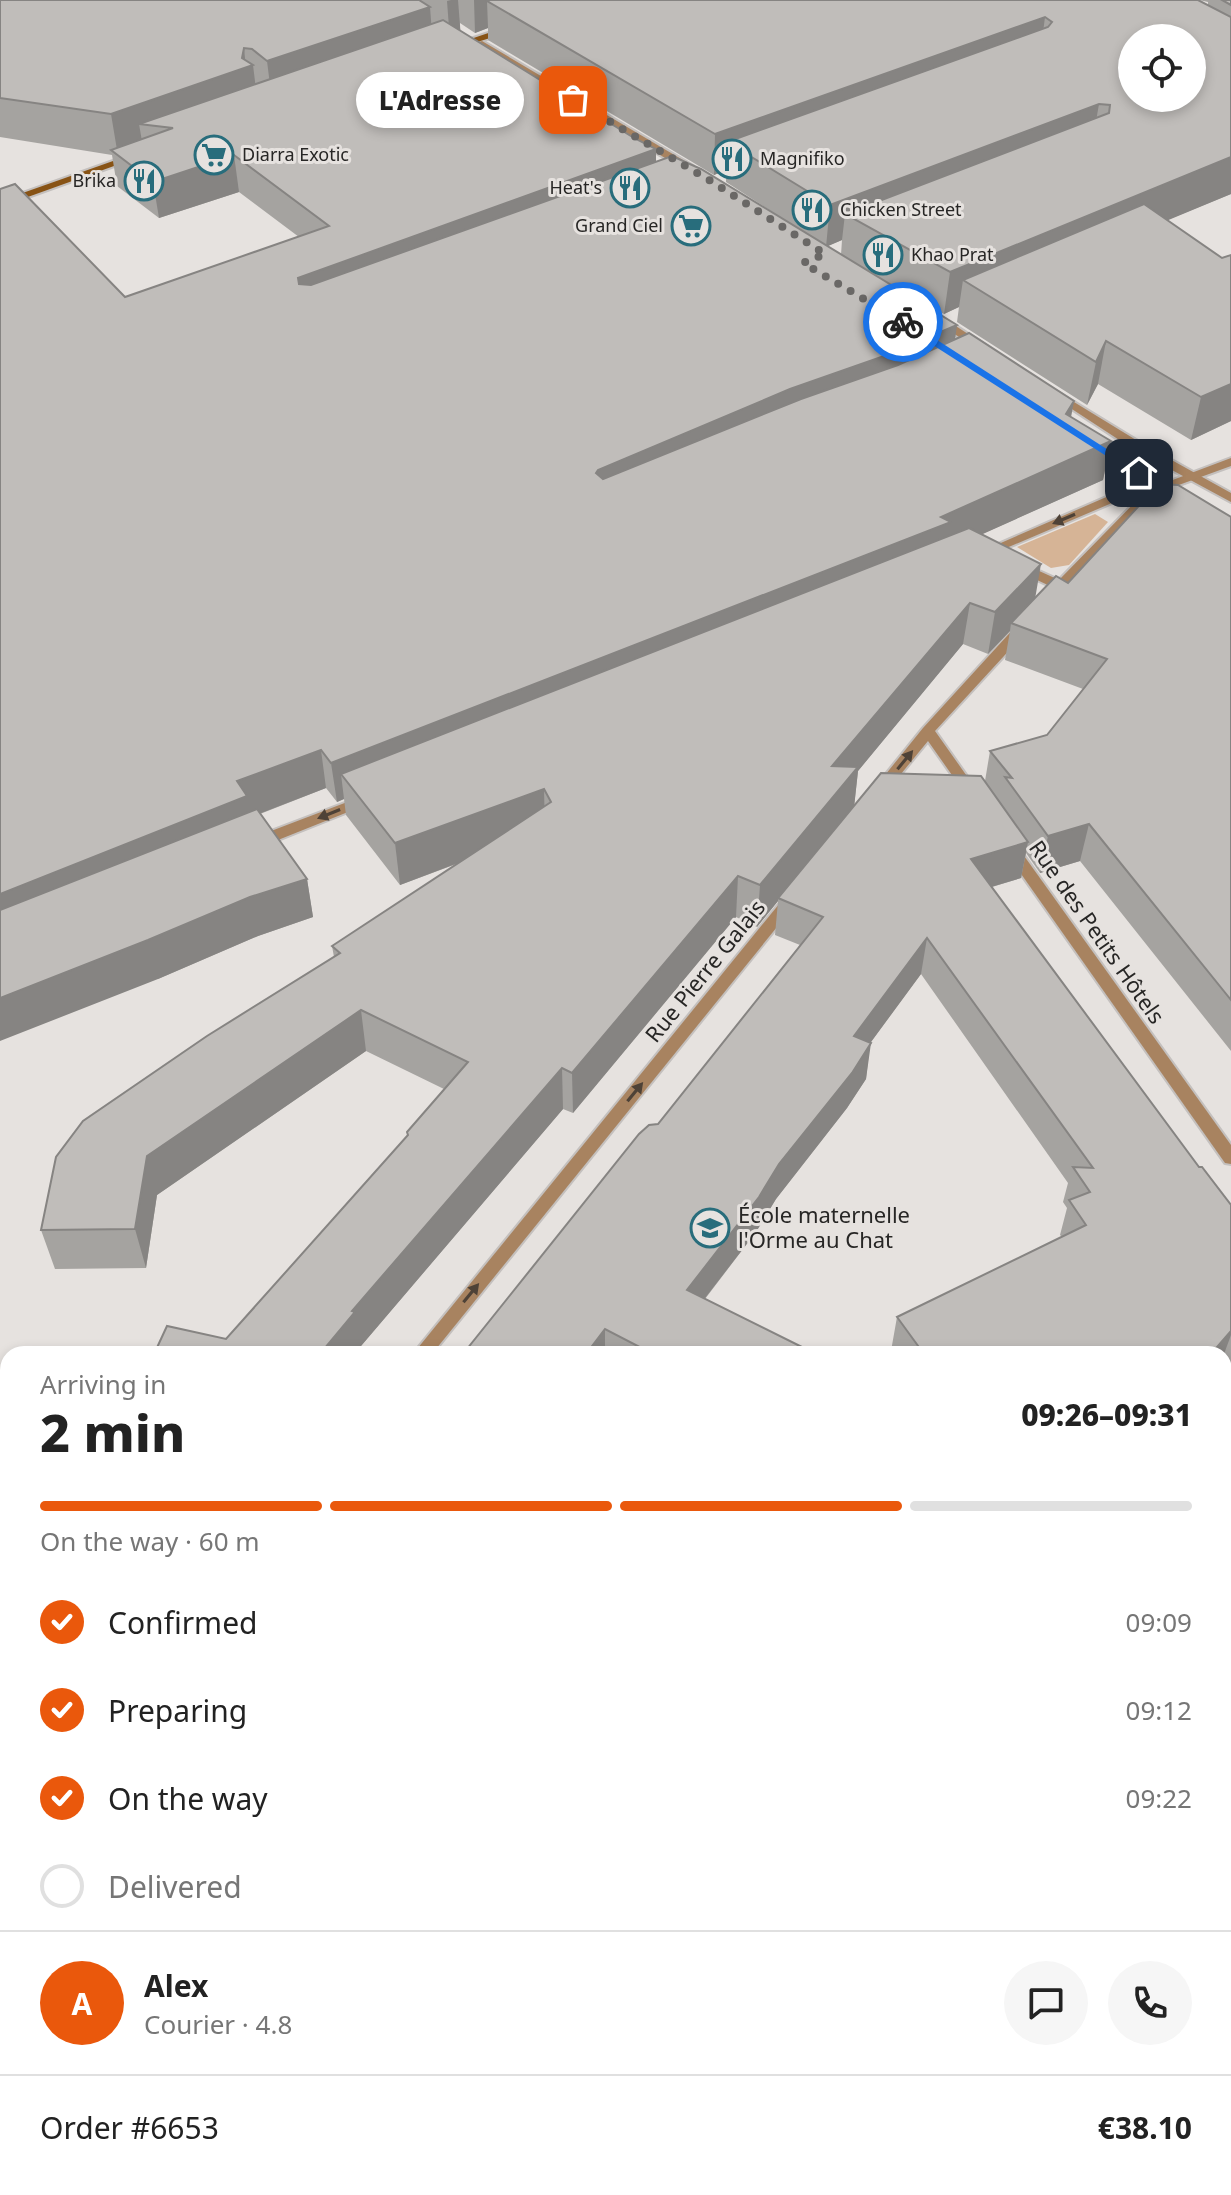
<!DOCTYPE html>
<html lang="en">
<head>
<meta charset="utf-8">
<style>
	:root { --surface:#fff; --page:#f6f6f6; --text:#222; --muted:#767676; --line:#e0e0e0; --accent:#ea580c }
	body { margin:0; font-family:"Noto Sans",sans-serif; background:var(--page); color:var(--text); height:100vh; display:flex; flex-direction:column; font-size:30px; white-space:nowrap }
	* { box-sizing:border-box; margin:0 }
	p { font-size:26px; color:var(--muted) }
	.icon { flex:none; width:44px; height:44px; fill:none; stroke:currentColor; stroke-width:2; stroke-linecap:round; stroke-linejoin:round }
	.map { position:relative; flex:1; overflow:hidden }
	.details { position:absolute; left:0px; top:1346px; width:1232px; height:850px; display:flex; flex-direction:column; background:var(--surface); border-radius:24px 24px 0 0; box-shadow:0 4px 12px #0003 }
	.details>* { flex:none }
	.controls { position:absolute; left:1118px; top:24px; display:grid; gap:16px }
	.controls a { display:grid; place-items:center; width:88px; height:88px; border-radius:50%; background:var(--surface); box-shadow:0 4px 12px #0003; font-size:40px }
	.pin { position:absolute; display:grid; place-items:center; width:68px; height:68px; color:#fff; margin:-34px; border-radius:16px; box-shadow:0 4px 12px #0006 }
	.courier { position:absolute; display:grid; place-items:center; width:80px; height:80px; margin:-40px; border:6px solid #1a73e8; border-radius:50%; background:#fff; color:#222; box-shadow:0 2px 10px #0007 }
	.bubble { position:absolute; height:56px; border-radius:28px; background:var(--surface); box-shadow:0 4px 12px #0003; font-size:26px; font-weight:800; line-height:56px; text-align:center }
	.headline em { font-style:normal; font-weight:800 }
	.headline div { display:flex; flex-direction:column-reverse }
	.headline { display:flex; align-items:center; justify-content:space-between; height:136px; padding:0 40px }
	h1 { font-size:52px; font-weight:800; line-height:60px }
	.bar { display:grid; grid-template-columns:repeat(4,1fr); gap:12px 8px; align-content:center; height:96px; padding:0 40px }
	.bar i { height:10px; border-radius:6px; background:var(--line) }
	.bar .active { background:var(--accent) }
	.bar p { grid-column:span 4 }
	.line { display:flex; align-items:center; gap:20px; padding:0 40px; border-top:2px solid var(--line) }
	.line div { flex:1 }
	.round { display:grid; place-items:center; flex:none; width:84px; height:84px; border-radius:42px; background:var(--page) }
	ol { padding:0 40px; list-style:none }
	li { display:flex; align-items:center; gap:24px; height:88px }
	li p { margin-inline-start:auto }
	li .icon { padding:8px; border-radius:50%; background:var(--accent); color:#fff; stroke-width:4 }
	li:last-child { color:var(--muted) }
	li i { width:44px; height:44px; border:4px solid var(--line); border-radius:50% }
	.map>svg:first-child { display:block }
	.green { fill:#d6b496 }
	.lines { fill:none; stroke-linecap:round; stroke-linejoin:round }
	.lane-casing { stroke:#c4c0be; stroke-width:4 }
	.street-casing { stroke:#c4c0be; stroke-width:4 }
	.secondary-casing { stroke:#c4c0be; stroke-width:4 }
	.primary-casing { stroke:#c4c0be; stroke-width:4 }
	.lane { fill:#a88360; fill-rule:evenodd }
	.street { fill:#a88360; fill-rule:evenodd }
	.secondary { fill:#885315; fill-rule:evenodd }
	.primary { fill:#603b11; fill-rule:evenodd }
	.wall { fill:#a5a3a0; fill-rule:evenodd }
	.shaded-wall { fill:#868482 }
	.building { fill:#c0bdba; stroke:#868482; stroke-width:2; fill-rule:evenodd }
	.oneway { fill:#4e4237 }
	.route { fill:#1a73e8 }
	.done { stroke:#6a6866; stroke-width:8; stroke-dasharray:0 14.4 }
	.labels { text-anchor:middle; stroke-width:6; stroke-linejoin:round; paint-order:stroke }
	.far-poi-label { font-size:18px; fill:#272625; stroke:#e6e2df; text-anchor:start }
	.street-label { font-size:22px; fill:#272625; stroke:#e6e2df }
	.poi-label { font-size:22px; fill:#272625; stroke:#e6e2df; text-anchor:start }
</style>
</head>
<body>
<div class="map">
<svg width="1231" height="2195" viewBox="0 0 1231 2195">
	<rect width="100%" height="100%" fill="#e6e2df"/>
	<g class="green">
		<polygon points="1095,514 1108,522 1069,565 1051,568 1017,547"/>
		<rect x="1224" y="1527" width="7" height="87"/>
		<polygon points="8,1545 8,1849 0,1849 0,1547"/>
		<polygon points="0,1976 8,1976 8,2188 265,2188 257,2195 0,2195"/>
		<polygon points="1224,2019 1231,2019 1231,2195 1209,2195 1203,2188 1224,2188"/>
	</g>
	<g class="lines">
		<defs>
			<g id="lane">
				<polygon points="482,41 693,166 694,168 685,170 479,46 479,42"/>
				<polygon points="934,317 942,317 988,347 978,349 934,321"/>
				<polygon points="1056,391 1141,443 1231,493 1231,502 1133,449 1052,396 1050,394"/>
			</g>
			<g id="street">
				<polygon points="1231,458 1231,466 1165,490 1148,501 1056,599 1046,599 1045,596 1052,587 1018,571 1018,565 1026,565 1059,580 1144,493 1133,494 990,555 982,555 980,552 1127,488 1162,484"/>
				<polygon points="1022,624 1027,625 1027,631 935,731 976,789 978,792 976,795 966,795 928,741 887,791 877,791 875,788 877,785 923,728 1017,625"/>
				<polygon points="363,796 368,798 370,801 368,804 263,846 253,846 251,842 253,838"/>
				<polygon points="1012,845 1017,846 1231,1145 1231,1164 1225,1163 1007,854 1005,850 1007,846"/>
				<polygon points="789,897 796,902 794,906 432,1354 413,1354 784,898"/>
				<rect x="0" y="1500" width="8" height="16"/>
				<rect x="1224" y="1904" width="7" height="22"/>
				<rect x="0" y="1906" width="8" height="22"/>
				<polygon points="342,2188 366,2188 364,2195 340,2195"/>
			</g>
			<g id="secondary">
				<polygon points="509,26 514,29 512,31 455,49 450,46"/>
				<polygon points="130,155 139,157 0,207 0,201"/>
			</g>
			<polygon id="primary" points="1085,436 1186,495 1189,498 1181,503 1176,501 1080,443 1080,437"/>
		</defs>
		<use href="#lane" class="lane-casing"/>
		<use href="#street" class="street-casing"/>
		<use href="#secondary" class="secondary-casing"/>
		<use href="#primary" class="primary-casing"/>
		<use href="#lane" class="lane"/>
		<use href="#street" class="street"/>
		<use href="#secondary" class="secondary"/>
		<use href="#primary" class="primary"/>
	</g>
	<g class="wall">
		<path d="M0 0H1198L1208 5V2L1199 0H1231V194L1167 220 1222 258 1231 255V421L1191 440 1098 384 1087 405 957 322 959 307 944 314 864 269 955 339 1071 417 1111 441 1103 480 982 534 1035 598 1068 583 1231 517V1051L1080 861 1040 873 1026 853 1021 878 992 887 1199 1167 1231 1205V1373L1224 1366V1354H893L891 1351 897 1317 1062 1237 1060 1235 1067 1208 1063 1202 1068 1183 921 974 870 1043 866 1079 847 1108 776 1199 756 1232 705 1299 816 1354H463L658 1124 800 945 775 935 778 901 757 927 736 917 573 1113 563 1109 361 1346V1350L226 1339 407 1136V1132L444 1089 366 1051 157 1195 146 1268 55 1269 41 1230 334 957 332 946 459 863 400 885 346 815 344 799 337 802 326 788 260 814 307 879 313 917 258 936 158 979 125 297 299 237 239 192 159 218 117 186 112 155 0 137ZM460 23 475 33 488 28V40L714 175 726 170V182L791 224 656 162V149L634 138 460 31ZM842 240 841 255 827 246ZM1010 631 1005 660 1083 689 1047 735 990 751 985 781 854 806 858 771 963 644 988 654Z"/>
		<rect x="1224" y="1621" width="7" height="172"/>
	</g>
	<g class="shaded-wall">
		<polygon points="451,0 458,0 461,38 450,41 447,1"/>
		<polygon points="474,0 586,0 487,1 488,28 475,33"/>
		<polygon points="430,7 433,47 272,101 267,61"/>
		<polygon points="1045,17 1040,56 727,142 726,170 714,175 715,134"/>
		<polygon points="244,48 246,68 253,65 258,106 173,128 139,124 143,147 118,156 111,114 242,58"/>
		<polygon points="1099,104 1092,144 845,214 842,240 826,247 830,205"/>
		<polygon points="656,149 656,185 303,315 298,278"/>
		<polygon points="234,155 239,192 159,218 153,182"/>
		<polygon points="1231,157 1231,194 988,295 963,280 959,307 944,314 950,272"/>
		<polygon points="957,325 952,363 598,508 596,473 598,470 790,389"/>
		<polygon points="1106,341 1098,384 1087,405 1096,362"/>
		<polygon points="1231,384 1231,421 1191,440 1201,397"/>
		<polygon points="1074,401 1067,439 1066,414"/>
		<polygon points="1111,441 1103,480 947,550 341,774 344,799 337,802 331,763 941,517"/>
		<polygon points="1041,564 1034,605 1011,623 1010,631 988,654 995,612"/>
		<polygon points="970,603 963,644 858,771 854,808 778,898 778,901 757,927 760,885 832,766"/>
		<polygon points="321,750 326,788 251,817 0,938 0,894 237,781"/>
		<polygon points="544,789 545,830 400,885 395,843"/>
		<polygon points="1089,824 1080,861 1040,873 1048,836"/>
		<polygon points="1028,842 1021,878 964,895 971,859"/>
		<polygon points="738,876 736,917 573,1113 572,1073"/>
		<polygon points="307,879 313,917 258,936 158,979 0,1041 0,998 250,897"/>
		<polygon points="927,938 921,974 849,1072 854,1036"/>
		<polygon points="361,1010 366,1051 157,1195 146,1268 135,1229 147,1156"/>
		<polygon points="871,1043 866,1079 847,1108 776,1199 756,1232 685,1324 687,1290 779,1164"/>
		<polygon points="562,1068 563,1109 361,1346 361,1350 358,1354 320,1354 352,1311"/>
		<polygon points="605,1329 605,1354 586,1354"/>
		<polygon points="1231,1331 1231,1335 1224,1354 1211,1354"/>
	</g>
	<g class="building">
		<polygon points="0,0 419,0 430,7 267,61 252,49 244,48 242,58 253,65 111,114 0,98"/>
		<path d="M490 0H1198L1231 17V157L950 272 845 214 1109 113 1110 105 1099 104 830 205 727 142 1048 27 1052 22 1045 17 715 134 487 1ZM1132 38H1192V98H1132Z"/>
		<polygon points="1222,0 1231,0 1231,5"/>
		<polygon points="443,20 634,138 656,149 298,278 299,284 311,285 672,156 701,169 957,325 887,355 790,389 598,470 596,473 603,479 801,399 898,365 969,333 1074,401 1066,414 1111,441 941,517 951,522 331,763 321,750 237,781 247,796 0,894 0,189 15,184 125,297 329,226 234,155 153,182 111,150 173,128 139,124"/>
		<polygon points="1144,204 1222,258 1231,255 1231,384 1201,397 1106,341 1096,362 963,280"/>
		<polygon points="1159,484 1178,485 1231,517 1231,1000 1089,824 1048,836 1005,777 1012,778 990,751 1047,735 1107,659 1011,623 1056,576 1068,583"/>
		<polygon points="969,528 1041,564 995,612 970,603 832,766 858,767 760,885 738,876 572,1073 562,1068 352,1311 355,1312 320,1354 154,1354 167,1326 226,1339 408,1135 407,1132 468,1062 361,1010 147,1156 135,1229 41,1230 56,1157 83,1121 207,1036 340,953 332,946 551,802 544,789 395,843 341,774"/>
		<polygon points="881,773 981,776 1028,842 971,859 1199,1167 1202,1167 1231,1205 1231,1331 1211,1354 924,1354 897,1317 1086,1225 1069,1200 1090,1192 1073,1167 1093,1168 927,938 854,1036 871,1043 852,1073 779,1164 759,1197 687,1290 816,1354 653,1354 605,1329 586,1354 463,1354 639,1134 649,1125 658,1124 823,917 778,898"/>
		<polygon points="257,809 307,879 250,897 148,940 0,998 0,910"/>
		<rect x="1224" y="1621" width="7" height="144"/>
		<polygon points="435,2188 516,2188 520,2195 431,2195"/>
		<polygon points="578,2188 753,2188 757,2195 568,2195"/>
		<polygon points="877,2188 935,2188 940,2195 867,2195"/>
		<polygon points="957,2188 968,2188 973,2195 947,2195"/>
	</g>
	<defs><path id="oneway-solid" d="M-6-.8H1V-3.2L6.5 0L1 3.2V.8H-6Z" transform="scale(2)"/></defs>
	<g class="oneway">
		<use href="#oneway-solid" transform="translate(1064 519) rotate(157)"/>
		<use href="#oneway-solid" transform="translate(905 760) rotate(-51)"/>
		<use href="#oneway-solid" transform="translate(329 814) rotate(158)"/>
		<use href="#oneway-solid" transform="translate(635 1092) rotate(-51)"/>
		<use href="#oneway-solid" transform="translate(471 1293) rotate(-51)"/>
	</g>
	<polygon class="route" points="903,319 906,320 1144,473 1136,475 900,324"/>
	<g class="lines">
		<polyline class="done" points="573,100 711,181 825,254 803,263 903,322"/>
	</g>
	<defs>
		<symbol id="supermarket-ring" viewBox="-11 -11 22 22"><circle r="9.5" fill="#e6e2df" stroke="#286d7c" stroke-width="1.5"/><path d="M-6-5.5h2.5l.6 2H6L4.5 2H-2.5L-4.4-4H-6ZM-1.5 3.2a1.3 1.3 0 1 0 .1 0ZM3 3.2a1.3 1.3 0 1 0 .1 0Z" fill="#286d7c"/></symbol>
		<symbol id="restaurant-ring" viewBox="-11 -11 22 22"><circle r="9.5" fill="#e6e2df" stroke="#286d7c" stroke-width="1.5"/><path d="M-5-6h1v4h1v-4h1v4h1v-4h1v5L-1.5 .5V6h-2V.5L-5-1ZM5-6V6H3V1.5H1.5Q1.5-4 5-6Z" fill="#286d7c"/></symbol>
		<symbol id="school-ring" viewBox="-11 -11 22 22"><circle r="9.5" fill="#e6e2df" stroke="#286d7c" stroke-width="1.5"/><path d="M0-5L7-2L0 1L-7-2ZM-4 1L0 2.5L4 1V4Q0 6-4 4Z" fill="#286d7c"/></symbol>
	</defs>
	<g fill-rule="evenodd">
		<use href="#supermarket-ring" x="192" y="133" width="44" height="44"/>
		<use href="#restaurant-ring" x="710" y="137" width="44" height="44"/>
		<use href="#restaurant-ring" x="122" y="159" width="44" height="44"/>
		<use href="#restaurant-ring" x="608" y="166" width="44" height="44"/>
		<use href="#restaurant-ring" x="790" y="188" width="44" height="44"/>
		<use href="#supermarket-ring" x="669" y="204" width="44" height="44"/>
		<use href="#restaurant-ring" x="861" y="233" width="44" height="44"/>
		<use href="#school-ring" x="688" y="1206" width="44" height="44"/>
	</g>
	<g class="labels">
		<g class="far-poi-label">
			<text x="242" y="161">Diarra Exotic</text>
			<text x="760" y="165">Magnifiko</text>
			<text x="116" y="187" text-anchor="end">Brika</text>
			<text x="602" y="194" text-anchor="end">Heat's</text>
			<text x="840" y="216">Chicken Street</text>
			<text x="663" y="232" text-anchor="end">Grand Ciel</text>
			<text x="911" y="261">Khao Prat</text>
		</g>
		<g class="street-label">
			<text transform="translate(1097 932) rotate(55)" y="8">Rue des Petits Hôtels</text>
			<text transform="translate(705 971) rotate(-51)" y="8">Rue Pierre Galais</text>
		</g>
		<g class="poi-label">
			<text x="738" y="1223">École maternelle<tspan x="738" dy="25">l'Orme au Chat</tspan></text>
		</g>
	</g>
</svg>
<div class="controls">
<a><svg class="icon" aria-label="locate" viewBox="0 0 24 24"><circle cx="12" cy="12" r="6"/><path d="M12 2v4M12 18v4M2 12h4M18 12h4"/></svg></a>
</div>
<div class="pin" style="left:573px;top:100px;background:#ea580c"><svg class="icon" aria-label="bag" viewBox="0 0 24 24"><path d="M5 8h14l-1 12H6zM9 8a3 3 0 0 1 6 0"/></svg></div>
<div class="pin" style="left:1139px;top:473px;background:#1f2937"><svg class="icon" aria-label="home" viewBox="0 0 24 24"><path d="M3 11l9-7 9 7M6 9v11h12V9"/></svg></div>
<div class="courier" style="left:903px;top:322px"><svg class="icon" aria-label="bike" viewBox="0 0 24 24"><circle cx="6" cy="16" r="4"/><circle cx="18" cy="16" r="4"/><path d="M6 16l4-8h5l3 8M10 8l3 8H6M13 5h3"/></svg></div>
<div class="bubble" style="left:356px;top:72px;width:168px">L'Adresse</div>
<section class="details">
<div class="headline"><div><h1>2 min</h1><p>Arriving in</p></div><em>09:26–09:31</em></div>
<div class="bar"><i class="active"></i><i class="active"></i><i class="active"></i><i></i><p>On the way · 60 m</p></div>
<ol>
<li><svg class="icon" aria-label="check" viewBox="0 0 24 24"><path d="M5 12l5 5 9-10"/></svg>Confirmed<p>09:09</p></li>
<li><svg class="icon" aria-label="check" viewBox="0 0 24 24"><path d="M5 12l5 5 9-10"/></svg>Preparing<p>09:12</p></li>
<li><svg class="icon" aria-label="check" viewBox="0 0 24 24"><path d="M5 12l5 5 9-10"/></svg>On the way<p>09:22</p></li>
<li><i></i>Delivered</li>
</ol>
<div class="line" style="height:144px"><b class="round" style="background:var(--accent);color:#fff">A</b><div><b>Alex</b><p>Courier · 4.8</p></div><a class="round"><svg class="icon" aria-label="chat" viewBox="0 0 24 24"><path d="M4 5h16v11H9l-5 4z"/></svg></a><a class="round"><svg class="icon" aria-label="phone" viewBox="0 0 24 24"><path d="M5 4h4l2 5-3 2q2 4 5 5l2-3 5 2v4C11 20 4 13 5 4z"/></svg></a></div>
<div class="line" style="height:104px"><div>Order #6653</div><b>€38.10</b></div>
</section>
</div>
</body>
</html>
